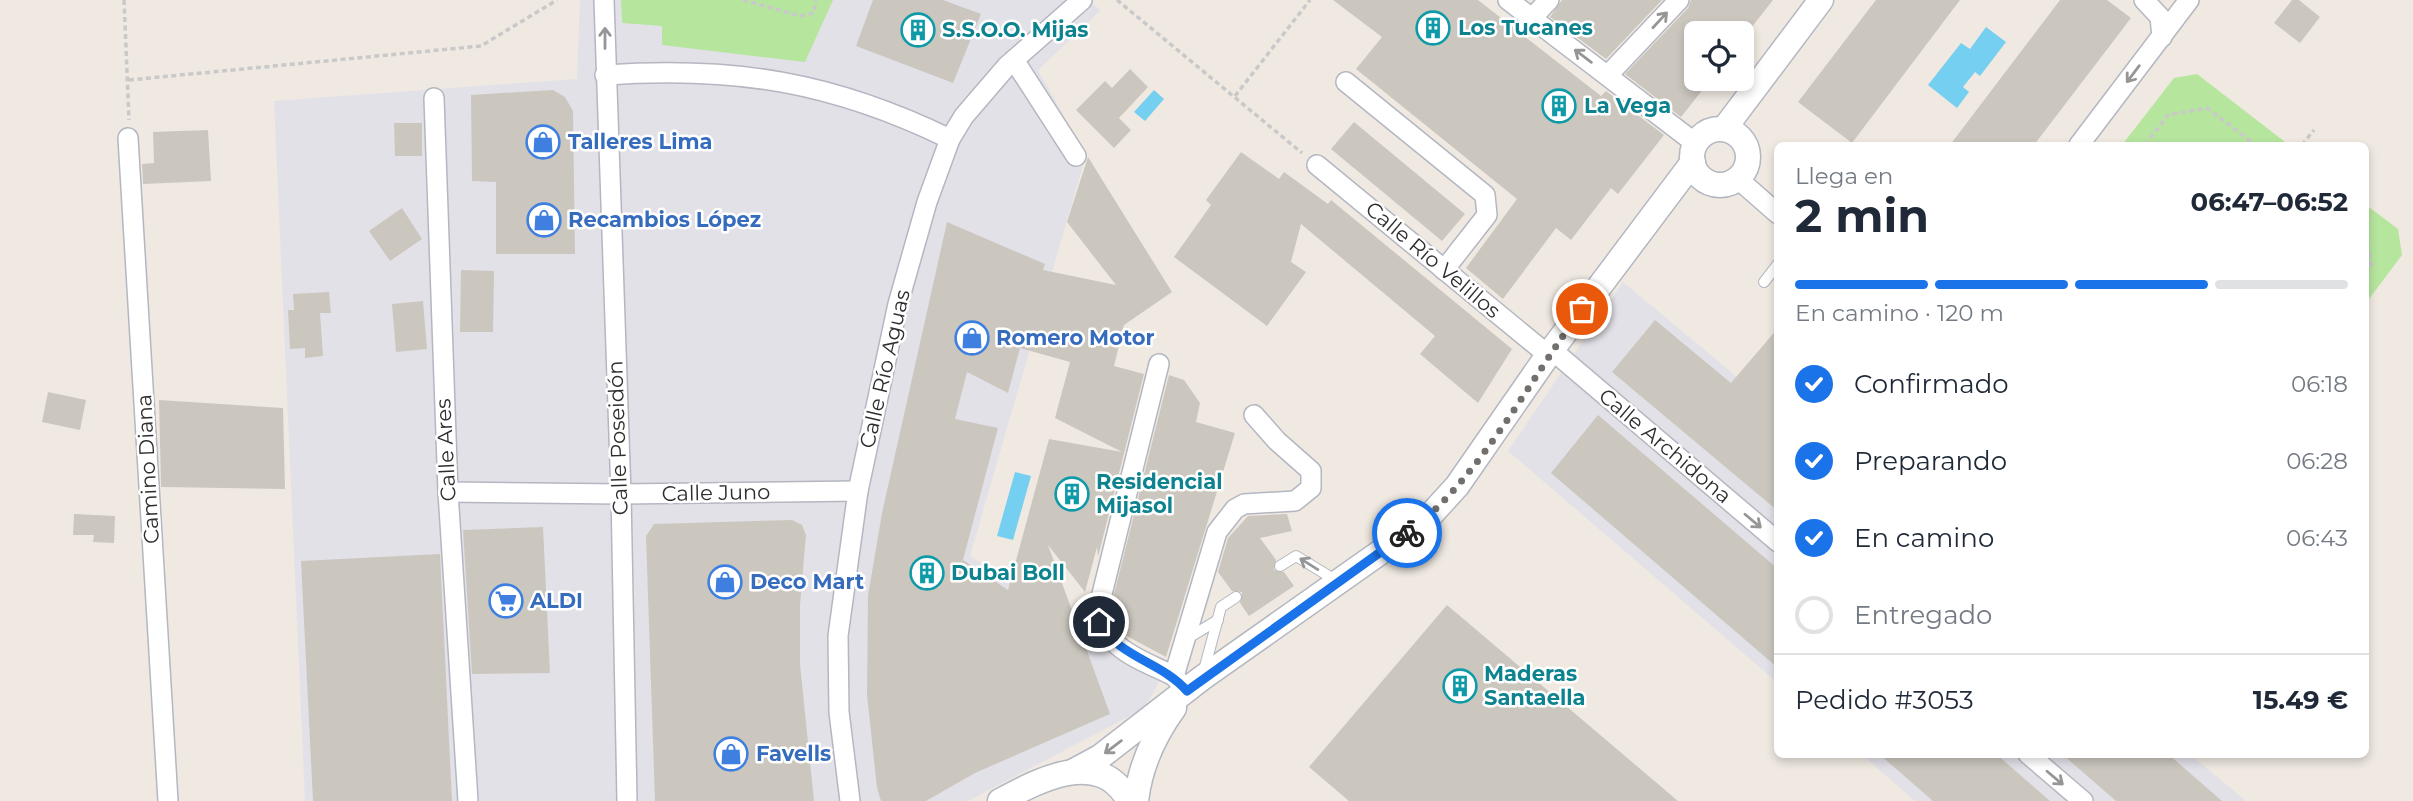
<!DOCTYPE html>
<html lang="es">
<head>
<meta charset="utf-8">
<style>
	:root { --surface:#fff; --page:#f6f6f7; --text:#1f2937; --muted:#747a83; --line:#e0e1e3; --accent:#1a73e8 }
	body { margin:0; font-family:Montserrat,sans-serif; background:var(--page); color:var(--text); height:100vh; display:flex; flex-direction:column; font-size:26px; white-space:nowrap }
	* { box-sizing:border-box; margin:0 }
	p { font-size:23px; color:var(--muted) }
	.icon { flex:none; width:38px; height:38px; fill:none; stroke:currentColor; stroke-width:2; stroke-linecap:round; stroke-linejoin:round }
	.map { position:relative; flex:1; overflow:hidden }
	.side { position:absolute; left:1774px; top:142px; width:595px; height:616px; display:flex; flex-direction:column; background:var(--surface); border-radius:10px; box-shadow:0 4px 10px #0003 }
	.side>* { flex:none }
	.controls { position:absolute; left:1684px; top:21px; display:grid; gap:14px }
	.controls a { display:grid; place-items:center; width:70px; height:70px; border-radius:10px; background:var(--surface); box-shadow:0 4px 10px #0003; font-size:35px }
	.pin { position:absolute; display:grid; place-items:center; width:60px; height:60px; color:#fff; margin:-30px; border:4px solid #fff; border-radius:50%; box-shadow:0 2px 7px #0007 }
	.courier { position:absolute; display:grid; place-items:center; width:70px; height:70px; margin:-35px; border:5px solid #1a73e8; border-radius:50%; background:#fff; color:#222; box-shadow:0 2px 9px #0007 }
	.head em { font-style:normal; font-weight:700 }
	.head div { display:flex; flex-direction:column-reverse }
	.head { display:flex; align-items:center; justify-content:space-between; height:119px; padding:0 21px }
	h1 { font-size:46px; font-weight:700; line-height:52px }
	.bar { display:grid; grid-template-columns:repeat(4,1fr); gap:10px 7px; align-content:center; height:84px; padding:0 21px }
	.bar i { height:9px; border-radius:5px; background:var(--line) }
	.bar .on { background:var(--accent) }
	.bar p { grid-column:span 4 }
	.line { display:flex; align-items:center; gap:18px; padding:0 21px; border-top:2px solid var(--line) }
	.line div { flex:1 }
	ol { padding:0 21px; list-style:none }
	li { display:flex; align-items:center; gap:21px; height:77px }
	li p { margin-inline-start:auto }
	li .icon { padding:7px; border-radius:50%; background:var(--accent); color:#fff; stroke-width:4 }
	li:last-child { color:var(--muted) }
	li i { width:38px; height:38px; border:4px solid var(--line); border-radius:50% }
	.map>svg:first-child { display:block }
	.industrial { fill:#e3e1e8 }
	.green { fill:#b6e59e }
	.water { fill:#75cff0 }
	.building { fill:#cbc7bf; fill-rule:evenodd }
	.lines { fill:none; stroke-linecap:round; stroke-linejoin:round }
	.service-casing { stroke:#b4b7c1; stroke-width:12 }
	.minor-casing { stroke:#b4b7c1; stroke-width:22 }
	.tertiary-casing { stroke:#b4b7c1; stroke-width:27 }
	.path { stroke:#c9c9c9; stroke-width:3.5; stroke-dasharray:5 3.5; stroke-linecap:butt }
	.service { stroke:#fff; stroke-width:10 }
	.minor { stroke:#fff; stroke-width:19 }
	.tertiary { stroke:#fff; stroke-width:24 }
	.oneway { stroke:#969696 }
	.done { stroke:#726f6d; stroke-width:7; stroke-dasharray:0 12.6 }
	.route { stroke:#1a73e8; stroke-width:9 }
	.labels { text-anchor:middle; stroke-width:5; stroke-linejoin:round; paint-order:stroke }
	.culture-label { font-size:21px; font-weight:bold; fill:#0d838f; stroke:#fff; text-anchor:start }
	.shop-label { font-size:21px; font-weight:bold; fill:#366cbe; stroke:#fff; text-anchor:start }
	.street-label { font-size:21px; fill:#2e2e2e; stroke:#fff }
</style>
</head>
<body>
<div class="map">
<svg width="2413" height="801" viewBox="0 0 2413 801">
	<rect width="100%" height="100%" fill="#efe9e1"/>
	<g class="industrial">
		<polygon points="580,0 1087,0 1101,10 1038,70 1086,155 970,556 1090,635 1112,656 1160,680 1145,708 968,801 305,801 274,101 577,79"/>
		<polygon points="1623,282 1778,411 1778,683 1508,451"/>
		<polygon points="1861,754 2190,754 2246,801 1915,801"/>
	</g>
	<g class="green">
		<polygon points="621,0 833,0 805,62 662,45 662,26 622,23"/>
		<polygon points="2197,74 2289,145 2122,145 2174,78"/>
		<polygon points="2366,205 2398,229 2402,255 2366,303"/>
	</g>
	<g class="water">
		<polygon points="1986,27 2006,42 1980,76 1975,72 1963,87 1969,92 1957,108 1928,85 1961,43 1970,49"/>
		<polygon points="1154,90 1164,99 1145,121 1134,112"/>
		<polygon points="1015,472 1031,476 1013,540 997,536"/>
	</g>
	<g class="building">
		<polygon points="873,0 943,0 981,14 953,83 856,46"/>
		<polygon points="1333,0 1478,0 1601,96 1606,91 1664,135 1618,194 1611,188 1571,240 1556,228 1503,299 1466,268 1517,199 1356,69 1382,37"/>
		<polygon points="1562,0 1662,0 1606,59 1550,17"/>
		<polygon points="1691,0 1773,0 1747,33 1696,33 1696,79 1711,79 1681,117 1625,74 1688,8"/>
		<polygon points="1876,0 1960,0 1852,143 1798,102"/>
		<polygon points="2060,0 2107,0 2131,18 2034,145 1950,145"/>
		<polygon points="2292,0 2299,0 2320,17 2300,43 2274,23"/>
		<polygon points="1130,69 1148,87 1119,118 1131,130 1114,148 1076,110 1105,81 1112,88"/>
		<polygon points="553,90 565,97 573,111 575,254 496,254 496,182 472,181 471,95"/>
		<polygon points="1354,122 1465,214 1442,241 1331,149"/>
		<polygon points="394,123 422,123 422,156 395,156"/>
		<polygon points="208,130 211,181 143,184 142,164 154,163 153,132"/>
		<polygon points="1241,152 1279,179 1284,172 1328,204 1331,200 1512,349 1478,403 1420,354 1435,336 1301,224 1291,262 1306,272 1267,326 1174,257 1211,205 1206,200"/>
		<path d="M1088 157 1172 292 1124 325 1114 366 1144 374 1098 557 1097 547 1085 592 1048 545 1077 624 1075 633 1082 637 1110 714 975 773 926 801H881L877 788 867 695 868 596 882 513 947 222 1045 264 1043 270 1116 285 1067 222ZM1020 348 1070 362 1055 418 1122 452 1049 439 1008 590 963 560 998 428 955 419 967 372 1008 393Z"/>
		<polygon points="402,208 422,239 390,261 369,231"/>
		<polygon points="461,270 494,271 493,332 460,332"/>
		<polygon points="329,292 331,313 320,313 323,356 305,358 305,348 290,349 288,310 294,310 293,294"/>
		<polygon points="423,301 427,349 396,352 392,304"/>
		<polygon points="1655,320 1731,383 1778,328 1778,511 1612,372"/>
		<polygon points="1169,375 1184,380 1200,403 1196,422 1235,433 1166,657 1123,634 1113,617 1111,606"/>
		<polygon points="48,392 86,400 80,430 42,422"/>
		<polygon points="159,400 283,408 285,489 161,487"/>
		<polygon points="1598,415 1778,569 1778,668 1551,473"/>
		<polygon points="74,514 115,516 114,543 93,542 94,535 73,535"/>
		<polygon points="1287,514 1292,531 1260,538 1276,560 1274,570 1284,572 1294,586 1249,616 1240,603 1242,592 1232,591 1218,572 1228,538 1248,516"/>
		<polygon points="792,520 802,525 806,535 800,605 800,664 814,801 655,801 646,536 654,524"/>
		<polygon points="543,527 550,673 472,674 463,530"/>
		<polygon points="440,554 452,801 313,801 301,561"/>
		<polygon points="1447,605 1678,801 1349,801 1309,767"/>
		<polygon points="1879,754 1996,754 2050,801 1933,801"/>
		<polygon points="2062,754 2168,754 2222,801 2116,801"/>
	</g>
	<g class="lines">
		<defs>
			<g id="service">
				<polyline points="1764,282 1778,264"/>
				<polyline points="1280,566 1296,556 1337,581"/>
				<polyline points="1188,638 1218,620"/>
				<polyline points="1204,670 1221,607 1236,597"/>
			</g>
			<g id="minor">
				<polyline points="604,0 621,494 627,801"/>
				<polyline points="1508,0 1695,143"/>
				<polyline points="2144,0 2160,17 2162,37"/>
				<polyline points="1532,18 1549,0"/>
				<polyline points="1014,60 1076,156"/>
				<path d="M605 75C735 66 833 82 950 139"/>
				<polyline points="1608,75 1679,0"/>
				<polyline points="1346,82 1485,195 1487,215 1444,270"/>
				<polyline points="434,98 448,492 468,801"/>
				<polyline points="128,138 168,801"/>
				<polyline points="2079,145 2189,0"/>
				<polyline points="1317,165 1548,355"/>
				<polyline points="1738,179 1778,214"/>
				<polyline points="1552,350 1778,542"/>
				<path d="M1159 364 1099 606C1101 649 1140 659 1174 676"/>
				<polyline points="448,492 621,494 858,491"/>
				<polyline points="1187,691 1174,676 1217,532 1235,509 1244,504 1295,501 1311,488 1311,471 1277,441 1254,415"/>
				<polyline points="2028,754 2083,801"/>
				<polyline points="850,801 839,712 838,636 858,491 898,304 927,202 950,139 964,116 1007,66 1082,0"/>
			</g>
			<g id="tertiary">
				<circle cx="1720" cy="157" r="28"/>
				<polyline points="1724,129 1821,0"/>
				<polyline points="1074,771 1100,757 1202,678 1426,520 1457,486 1548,355 1693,162"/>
				<path d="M1000 801C1039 780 1100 747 1129 801"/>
				<path d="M1136 801C1140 766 1153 737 1174 708"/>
			</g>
		</defs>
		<use href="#service" class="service-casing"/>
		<use href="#minor" class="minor-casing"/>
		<use href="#tertiary" class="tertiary-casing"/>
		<g class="path">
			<polyline points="124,0 129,120"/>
			<polyline points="743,0 800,16 814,13 816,0"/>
			<polyline points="1117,0 1302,153"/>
			<polyline points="129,80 481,46 557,0"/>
			<polyline points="1235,96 1310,0"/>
			<polyline points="2145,145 2168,115 2207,108 2256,145"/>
			<polyline points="2302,145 2314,130"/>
			<polyline points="2366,236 2371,266 2366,272"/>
		</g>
		<use href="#service" class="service"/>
		<use href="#minor" class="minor"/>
		<use href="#tertiary" class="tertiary"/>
	</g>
	<defs><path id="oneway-shaft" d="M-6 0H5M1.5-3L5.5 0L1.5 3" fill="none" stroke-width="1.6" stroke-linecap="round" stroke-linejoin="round" transform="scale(1.75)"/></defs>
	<g class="oneway">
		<use href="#oneway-shaft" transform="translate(1660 20) rotate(-47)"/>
		<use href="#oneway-shaft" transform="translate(605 38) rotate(-90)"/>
		<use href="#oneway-shaft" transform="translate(1583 56) rotate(-143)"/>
		<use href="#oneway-shaft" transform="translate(2133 74) rotate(127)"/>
		<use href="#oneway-shaft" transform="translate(1753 521) rotate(40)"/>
		<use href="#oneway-shaft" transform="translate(1309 564) rotate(-148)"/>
		<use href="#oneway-shaft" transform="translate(1113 747) rotate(143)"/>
		<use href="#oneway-shaft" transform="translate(2055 778) rotate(40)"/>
	</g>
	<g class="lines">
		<path class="done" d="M1407 533C1478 482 1530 379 1582 309"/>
		<path class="route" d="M1099 622C1119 658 1161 661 1187 691L1407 533"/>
	</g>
	<defs>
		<symbol id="building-ring" viewBox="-11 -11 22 22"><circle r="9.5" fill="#fff" stroke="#0f9aa8" stroke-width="1.5"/><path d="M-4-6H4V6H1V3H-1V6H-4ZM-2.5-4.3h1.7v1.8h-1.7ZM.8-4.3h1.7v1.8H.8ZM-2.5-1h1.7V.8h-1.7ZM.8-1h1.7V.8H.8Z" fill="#0f9aa8"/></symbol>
		<symbol id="shop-ring" viewBox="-11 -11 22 22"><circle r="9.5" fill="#fff" stroke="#3f7fe0" stroke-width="1.5"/><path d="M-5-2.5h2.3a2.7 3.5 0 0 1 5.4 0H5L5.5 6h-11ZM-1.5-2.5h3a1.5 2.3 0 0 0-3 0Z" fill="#3f7fe0"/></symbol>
		<symbol id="supermarket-ring" viewBox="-11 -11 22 22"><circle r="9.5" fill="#fff" stroke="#3f7fe0" stroke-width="1.5"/><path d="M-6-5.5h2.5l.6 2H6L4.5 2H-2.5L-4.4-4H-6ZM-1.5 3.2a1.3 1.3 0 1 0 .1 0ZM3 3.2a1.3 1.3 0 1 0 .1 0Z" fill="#3f7fe0"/></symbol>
	</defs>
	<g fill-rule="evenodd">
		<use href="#building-ring" x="1414" y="9" width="38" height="38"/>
		<use href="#building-ring" x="899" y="11" width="38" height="38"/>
		<use href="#building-ring" x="1540" y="87" width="38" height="38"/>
		<use href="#shop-ring" x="524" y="123" width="38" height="38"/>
		<use href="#shop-ring" x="525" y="201" width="38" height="38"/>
		<use href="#shop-ring" x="953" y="319" width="38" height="38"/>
		<use href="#building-ring" x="1053" y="475" width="38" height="38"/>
		<use href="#building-ring" x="908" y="554" width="38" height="38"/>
		<use href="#shop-ring" x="706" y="563" width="38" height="38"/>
		<use href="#supermarket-ring" x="487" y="582" width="38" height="38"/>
		<use href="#building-ring" x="1441" y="667" width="38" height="38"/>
		<use href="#shop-ring" x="712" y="735" width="38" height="38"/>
	</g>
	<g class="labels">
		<g class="culture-label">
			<text x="1458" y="35">Los Tucanes</text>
			<text x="942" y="37">S.S.O.O. Mijas</text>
			<text x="1584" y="113">La Vega</text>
			<text x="1096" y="489">Residencial<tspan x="1096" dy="24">Mijasol</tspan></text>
			<text x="951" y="580">Dubai Boll</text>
			<text x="1484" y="681">Maderas<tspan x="1484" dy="24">Santaella</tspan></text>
		</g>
		<g class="shop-label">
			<text x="568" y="149">Talleres Lima</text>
			<text x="568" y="227">Recambios López</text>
			<text x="996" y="345">Romero Motor</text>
			<text x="750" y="589">Deco Mart</text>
			<text x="530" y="608">ALDI</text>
			<text x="756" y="761">Favells</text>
		</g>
		<g class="street-label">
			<text transform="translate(1433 260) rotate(40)" y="7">Calle Río Velillos</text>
			<text transform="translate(885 369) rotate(-77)" y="7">Calle Río Aguas</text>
			<text transform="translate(618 438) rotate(-92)" y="7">Calle Poseidón</text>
			<text transform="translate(1665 446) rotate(40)" y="7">Calle Archidona</text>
			<text transform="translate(446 450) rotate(-93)" y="7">Calle Ares</text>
			<text transform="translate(148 469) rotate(-93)" y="7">Camino Diana</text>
			<text transform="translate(716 493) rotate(-1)" y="7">Calle Juno</text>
		</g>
	</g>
</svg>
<div class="controls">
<a><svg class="icon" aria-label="locate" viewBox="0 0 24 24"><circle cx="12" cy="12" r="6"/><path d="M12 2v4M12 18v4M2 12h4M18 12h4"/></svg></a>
</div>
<div class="pin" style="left:1582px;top:309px;background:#ea580c"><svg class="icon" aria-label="bag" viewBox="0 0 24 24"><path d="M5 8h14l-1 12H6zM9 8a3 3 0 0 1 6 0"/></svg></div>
<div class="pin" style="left:1099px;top:622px;background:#1f2937"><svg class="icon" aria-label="home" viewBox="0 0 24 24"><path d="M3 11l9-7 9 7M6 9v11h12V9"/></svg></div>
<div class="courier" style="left:1407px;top:533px"><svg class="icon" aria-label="bike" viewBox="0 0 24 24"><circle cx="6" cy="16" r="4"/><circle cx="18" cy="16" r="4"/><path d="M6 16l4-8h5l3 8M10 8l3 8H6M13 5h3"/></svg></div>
<section class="side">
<div class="head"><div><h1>2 min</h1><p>Llega en</p></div><em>06:47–06:52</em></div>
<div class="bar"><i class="on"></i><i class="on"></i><i class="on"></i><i></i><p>En camino · 120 m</p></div>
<ol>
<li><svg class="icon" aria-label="check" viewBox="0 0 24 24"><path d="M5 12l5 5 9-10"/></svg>Confirmado<p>06:18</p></li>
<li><svg class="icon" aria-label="check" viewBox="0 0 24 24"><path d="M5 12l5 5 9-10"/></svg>Preparando<p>06:28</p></li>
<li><svg class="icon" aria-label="check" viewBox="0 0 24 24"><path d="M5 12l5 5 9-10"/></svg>En camino<p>06:43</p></li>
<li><i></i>Entregado</li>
</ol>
<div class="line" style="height:91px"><div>Pedido #3053</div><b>15.49 €</b></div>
</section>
</div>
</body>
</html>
